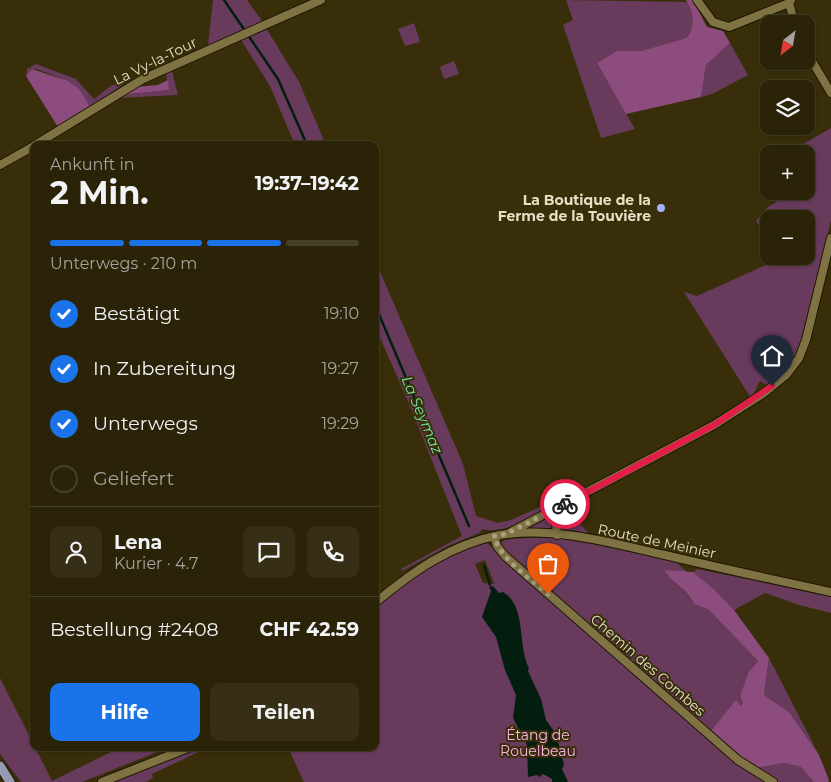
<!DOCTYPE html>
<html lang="de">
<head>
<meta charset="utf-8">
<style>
	:root { --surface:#2a2308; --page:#362f16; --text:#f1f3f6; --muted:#a5a49c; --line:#464029; --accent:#1a73e8 }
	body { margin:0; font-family:Montserrat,sans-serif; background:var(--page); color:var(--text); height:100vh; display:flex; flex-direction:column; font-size:19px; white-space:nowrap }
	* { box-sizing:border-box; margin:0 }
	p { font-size:16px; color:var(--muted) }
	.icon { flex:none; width:28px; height:28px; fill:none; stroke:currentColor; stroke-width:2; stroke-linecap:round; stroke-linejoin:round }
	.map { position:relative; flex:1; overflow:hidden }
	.side { position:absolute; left:30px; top:141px; width:349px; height:610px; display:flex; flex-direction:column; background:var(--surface); border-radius:10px; box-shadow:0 1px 4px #0004,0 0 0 1px var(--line) }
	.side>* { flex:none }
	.needle { width:32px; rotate:211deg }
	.buttons { position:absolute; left:760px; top:15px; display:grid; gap:10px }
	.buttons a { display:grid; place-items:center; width:55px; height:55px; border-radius:10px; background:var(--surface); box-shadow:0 1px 4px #0004,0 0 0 1px var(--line); font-size:25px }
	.pin { position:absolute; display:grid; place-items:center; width:42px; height:42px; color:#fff; margin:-51px -21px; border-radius:50% 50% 50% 0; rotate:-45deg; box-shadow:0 0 5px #0007 }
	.pin .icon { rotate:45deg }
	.courier { position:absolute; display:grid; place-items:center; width:50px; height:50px; margin:-25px; border:4px solid #e11d48; border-radius:50%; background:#fff; color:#222; box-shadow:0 1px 6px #0007 }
	.head em { font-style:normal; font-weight:700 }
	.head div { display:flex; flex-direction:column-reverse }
	.head { display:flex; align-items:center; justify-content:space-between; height:85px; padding:0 20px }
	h1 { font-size:32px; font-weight:700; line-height:38px }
	.bar { display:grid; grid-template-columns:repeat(4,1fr); gap:8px 5px; align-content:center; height:60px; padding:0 20px }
	.bar i { height:6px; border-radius:4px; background:var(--line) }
	.bar .on { background:var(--accent) }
	.bar p { grid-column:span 4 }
	.line { display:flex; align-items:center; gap:12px; padding:0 20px; border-top:1px solid var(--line) }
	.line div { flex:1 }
	.round { display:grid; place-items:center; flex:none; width:52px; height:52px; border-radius:10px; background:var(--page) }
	ol { padding:0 20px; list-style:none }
	li { display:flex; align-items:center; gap:15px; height:55px }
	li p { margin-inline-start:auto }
	li .icon { padding:5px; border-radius:50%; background:var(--accent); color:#fff; stroke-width:4 }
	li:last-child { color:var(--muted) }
	li i { width:28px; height:28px; border:2px solid var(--line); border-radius:50% }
	.cta { display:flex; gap:10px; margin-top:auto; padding:10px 20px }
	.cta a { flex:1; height:58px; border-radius:10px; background:var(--accent); color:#fff; font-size:20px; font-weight:700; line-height:58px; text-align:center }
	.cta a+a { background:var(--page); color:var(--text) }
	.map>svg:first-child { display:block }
	.green { fill:#683b5d; fill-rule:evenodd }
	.forest { fill:#8d4c7e }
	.water { fill:#031d0f }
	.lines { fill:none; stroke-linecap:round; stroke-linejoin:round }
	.stream { stroke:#031d0f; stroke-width:2.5 }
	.minor-casing { stroke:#1d1701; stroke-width:10 }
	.major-casing { stroke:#1d1701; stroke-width:11 }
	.minor { stroke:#7f7344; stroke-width:8 }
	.major { stroke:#9699b4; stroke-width:9 }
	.done { stroke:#a8a184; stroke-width:5; stroke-dasharray:0 9 }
	.route { stroke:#e11d48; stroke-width:6 }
	.poi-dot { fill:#a5b1fc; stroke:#382f0a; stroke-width:2 }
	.labels { text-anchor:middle; stroke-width:4; stroke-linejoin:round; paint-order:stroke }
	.street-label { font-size:14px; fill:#e5dfc6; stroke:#382f0a }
	.poi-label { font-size:14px; font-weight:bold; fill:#e5dfc6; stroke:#382f0a; text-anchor:end }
	.park-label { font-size:14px; fill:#fdb2ea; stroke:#382f0a }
	.water-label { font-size:15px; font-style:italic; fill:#74e5a4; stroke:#382f0a }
</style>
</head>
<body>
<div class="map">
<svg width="831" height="782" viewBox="0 0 831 782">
	<rect width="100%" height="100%" fill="#382f0a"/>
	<g class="green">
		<polygon points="213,0 247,0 262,21 213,45 208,45"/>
		<path d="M566 0 688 2C692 13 696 29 686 38L641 51H617L597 63 635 129 601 138 563 25 573 20Z"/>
		<polygon points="414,23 420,42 405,46 398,29"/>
		<polygon points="266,28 299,82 326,145 295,145 270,86 241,40"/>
		<polygon points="730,43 748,75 712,94 701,97 706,65"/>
		<polygon points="454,61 459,74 444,79 440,67"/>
		<path d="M36 64 76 79 94 99 112 85 124 84 90 107C75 82 62 78 36 69H32L26 76 27 69Z"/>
		<polygon points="172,71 178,95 117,98 121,95 169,90 166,73"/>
		<polygon points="831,128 831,220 803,340 793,360 767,385 760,381 751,398 684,292 697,296 781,258 780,256 806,256 806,219 769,219 769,239 756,221 768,207 783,198 779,191 806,191 806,154 786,154"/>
		<path d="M375 260 463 464 476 516 498 523 511 520 603 479C577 494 511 538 483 529L479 533 448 546 402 571 401 569 462 536 413 413 375 326Z"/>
		<path d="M570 505 573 515 588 533 562 529C556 518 561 511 570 505Z"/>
		<polygon points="547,518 552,520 552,529 528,528"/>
		<path d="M524 538H555L593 544 676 562 688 573 664 570C674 586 685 587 694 604L709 610 758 661 748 673 740 696 743 702 741 706 736 701 710 732 502 548 501 543 504 540Z"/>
		<path d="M487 543 633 673 768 782H304L288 748H375V609C406 581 444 550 487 543ZM485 560 494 583V584L483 583 475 564Z"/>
		<polygon points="697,569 831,596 831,613 799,605 765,593 734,610 715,590 693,572"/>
		<polygon points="769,658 819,755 789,712 764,695"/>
		<polygon points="0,678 52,781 119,748 167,748 82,782 21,782 0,754"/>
		<polygon points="197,748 207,748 152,774 153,778 146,782 114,782"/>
		<polygon points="784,763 801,767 814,782 778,782 756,768"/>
	</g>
	<g class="forest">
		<path d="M686 0H693L707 27 723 31 730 43 706 65 701 97 626 114 597 63 617 51H641L686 38C696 29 693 10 686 0Z"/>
		<polygon points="32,69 68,81 80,90 90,107 58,127 26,76"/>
		<polygon points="168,80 169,90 121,95 135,87 158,85"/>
		<path d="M664 570 693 572 715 590 734 610 769 658 764 695 789 712 819 755 829 780 828 782H814L801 767 784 763 756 768 742 760 710 732 736 700 741 706 743 702 740 696 748 673 758 661 709 610 694 604C686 587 674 586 664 570Z"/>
	</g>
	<path class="water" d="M493 586 499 593 503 592C527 606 517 645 529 668L528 671 541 699 546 720 556 734 564 765 562 769 568 782H552V779L543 774 539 777 537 775 528 777 527 745 513 718 516 695 505 670 496 637 482 617 491 591 489 587Z"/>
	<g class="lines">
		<g class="stream">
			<polyline points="224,0 278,79 307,145"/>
			<polyline points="375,305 469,526"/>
			<polyline points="484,565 490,585"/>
		</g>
		<defs>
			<g id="minor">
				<polyline points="697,0 713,22 729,27 789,3 791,0"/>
				<polyline points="789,3 795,24"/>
				<polyline points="806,51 831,93"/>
				<polyline points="35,145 143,79 321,0"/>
				<polyline points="0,165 34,146"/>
				<polyline points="555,511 557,535"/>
				<polyline points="509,533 714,425 764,393 786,375 799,358 806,340 831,238"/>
				<polyline points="494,536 497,546 505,556 738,760 773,782"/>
				<path d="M375 603C412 572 451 544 500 535 554 526 612 543 665 555 720 568 775 580 831 592"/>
				<polyline points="102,782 188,748"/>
			</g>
			<polyline id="major" points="0,766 10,782"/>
		</defs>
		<use href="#minor" class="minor-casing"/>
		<use href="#major" class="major-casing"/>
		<use href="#minor" class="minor"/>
		<use href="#major" class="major"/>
	</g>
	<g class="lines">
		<path class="done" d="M548 594C532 580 499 558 494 536L506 534 565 504"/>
		<polyline class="route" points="565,504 714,425 772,386"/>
	</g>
	<circle class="poi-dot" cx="661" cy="208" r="5"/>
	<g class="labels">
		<g class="street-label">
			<text transform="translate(155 61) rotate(-26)" y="5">La Vy-la-Tour</text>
			<text transform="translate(657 541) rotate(12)" y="5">Route de Meinier</text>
			<text transform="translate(648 665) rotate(41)" y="5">Chemin des Combes</text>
		</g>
		<g class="poi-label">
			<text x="651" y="205">La Boutique de la<tspan x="651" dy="16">Ferme de la Touvière</tspan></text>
		</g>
		<g class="park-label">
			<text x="538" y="740">Étang de<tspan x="538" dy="16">Rouelbeau</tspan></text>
		</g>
		<g class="water-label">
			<text transform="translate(422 415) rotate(67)" y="5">La Seymaz</text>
		</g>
	</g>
</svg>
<div class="buttons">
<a><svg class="needle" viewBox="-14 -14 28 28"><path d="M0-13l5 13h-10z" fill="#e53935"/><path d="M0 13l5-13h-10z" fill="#a5a49c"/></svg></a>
<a><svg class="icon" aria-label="layers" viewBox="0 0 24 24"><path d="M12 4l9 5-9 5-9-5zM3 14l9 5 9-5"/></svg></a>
<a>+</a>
<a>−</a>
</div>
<div class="pin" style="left:548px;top:594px;background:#ea580c"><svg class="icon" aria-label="bag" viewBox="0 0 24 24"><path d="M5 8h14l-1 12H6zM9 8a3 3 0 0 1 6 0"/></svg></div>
<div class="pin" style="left:772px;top:386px;background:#1f2937"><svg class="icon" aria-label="home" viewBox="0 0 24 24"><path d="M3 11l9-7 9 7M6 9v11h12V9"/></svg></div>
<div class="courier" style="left:565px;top:504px"><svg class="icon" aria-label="bike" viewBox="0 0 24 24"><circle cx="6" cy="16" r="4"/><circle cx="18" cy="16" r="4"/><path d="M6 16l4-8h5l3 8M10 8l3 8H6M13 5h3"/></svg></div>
<section class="side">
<div class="head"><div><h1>2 Min.</h1><p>Ankunft in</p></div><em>19:37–19:42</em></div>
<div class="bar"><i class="on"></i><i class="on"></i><i class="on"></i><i></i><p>Unterwegs · 210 m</p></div>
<ol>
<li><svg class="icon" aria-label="check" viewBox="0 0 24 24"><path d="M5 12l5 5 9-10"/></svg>Bestätigt<p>19:10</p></li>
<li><svg class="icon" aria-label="check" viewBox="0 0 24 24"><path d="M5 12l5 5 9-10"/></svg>In Zubereitung<p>19:27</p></li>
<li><svg class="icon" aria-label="check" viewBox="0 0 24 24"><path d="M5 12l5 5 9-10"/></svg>Unterwegs<p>19:29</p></li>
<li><i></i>Geliefert</li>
</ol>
<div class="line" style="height:90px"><a class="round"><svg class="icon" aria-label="person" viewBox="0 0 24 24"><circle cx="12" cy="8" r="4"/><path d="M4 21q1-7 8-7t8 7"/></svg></a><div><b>Lena</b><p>Kurier · 4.7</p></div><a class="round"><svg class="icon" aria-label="chat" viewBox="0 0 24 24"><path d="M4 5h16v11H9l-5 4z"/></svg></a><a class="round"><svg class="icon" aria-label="phone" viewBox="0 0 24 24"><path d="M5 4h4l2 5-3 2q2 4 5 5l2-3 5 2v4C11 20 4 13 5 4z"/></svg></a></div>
<div class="line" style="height:65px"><div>Bestellung #2408</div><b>CHF 42.59</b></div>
<div class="cta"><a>Hilfe</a><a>Teilen</a></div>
</section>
</div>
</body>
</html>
